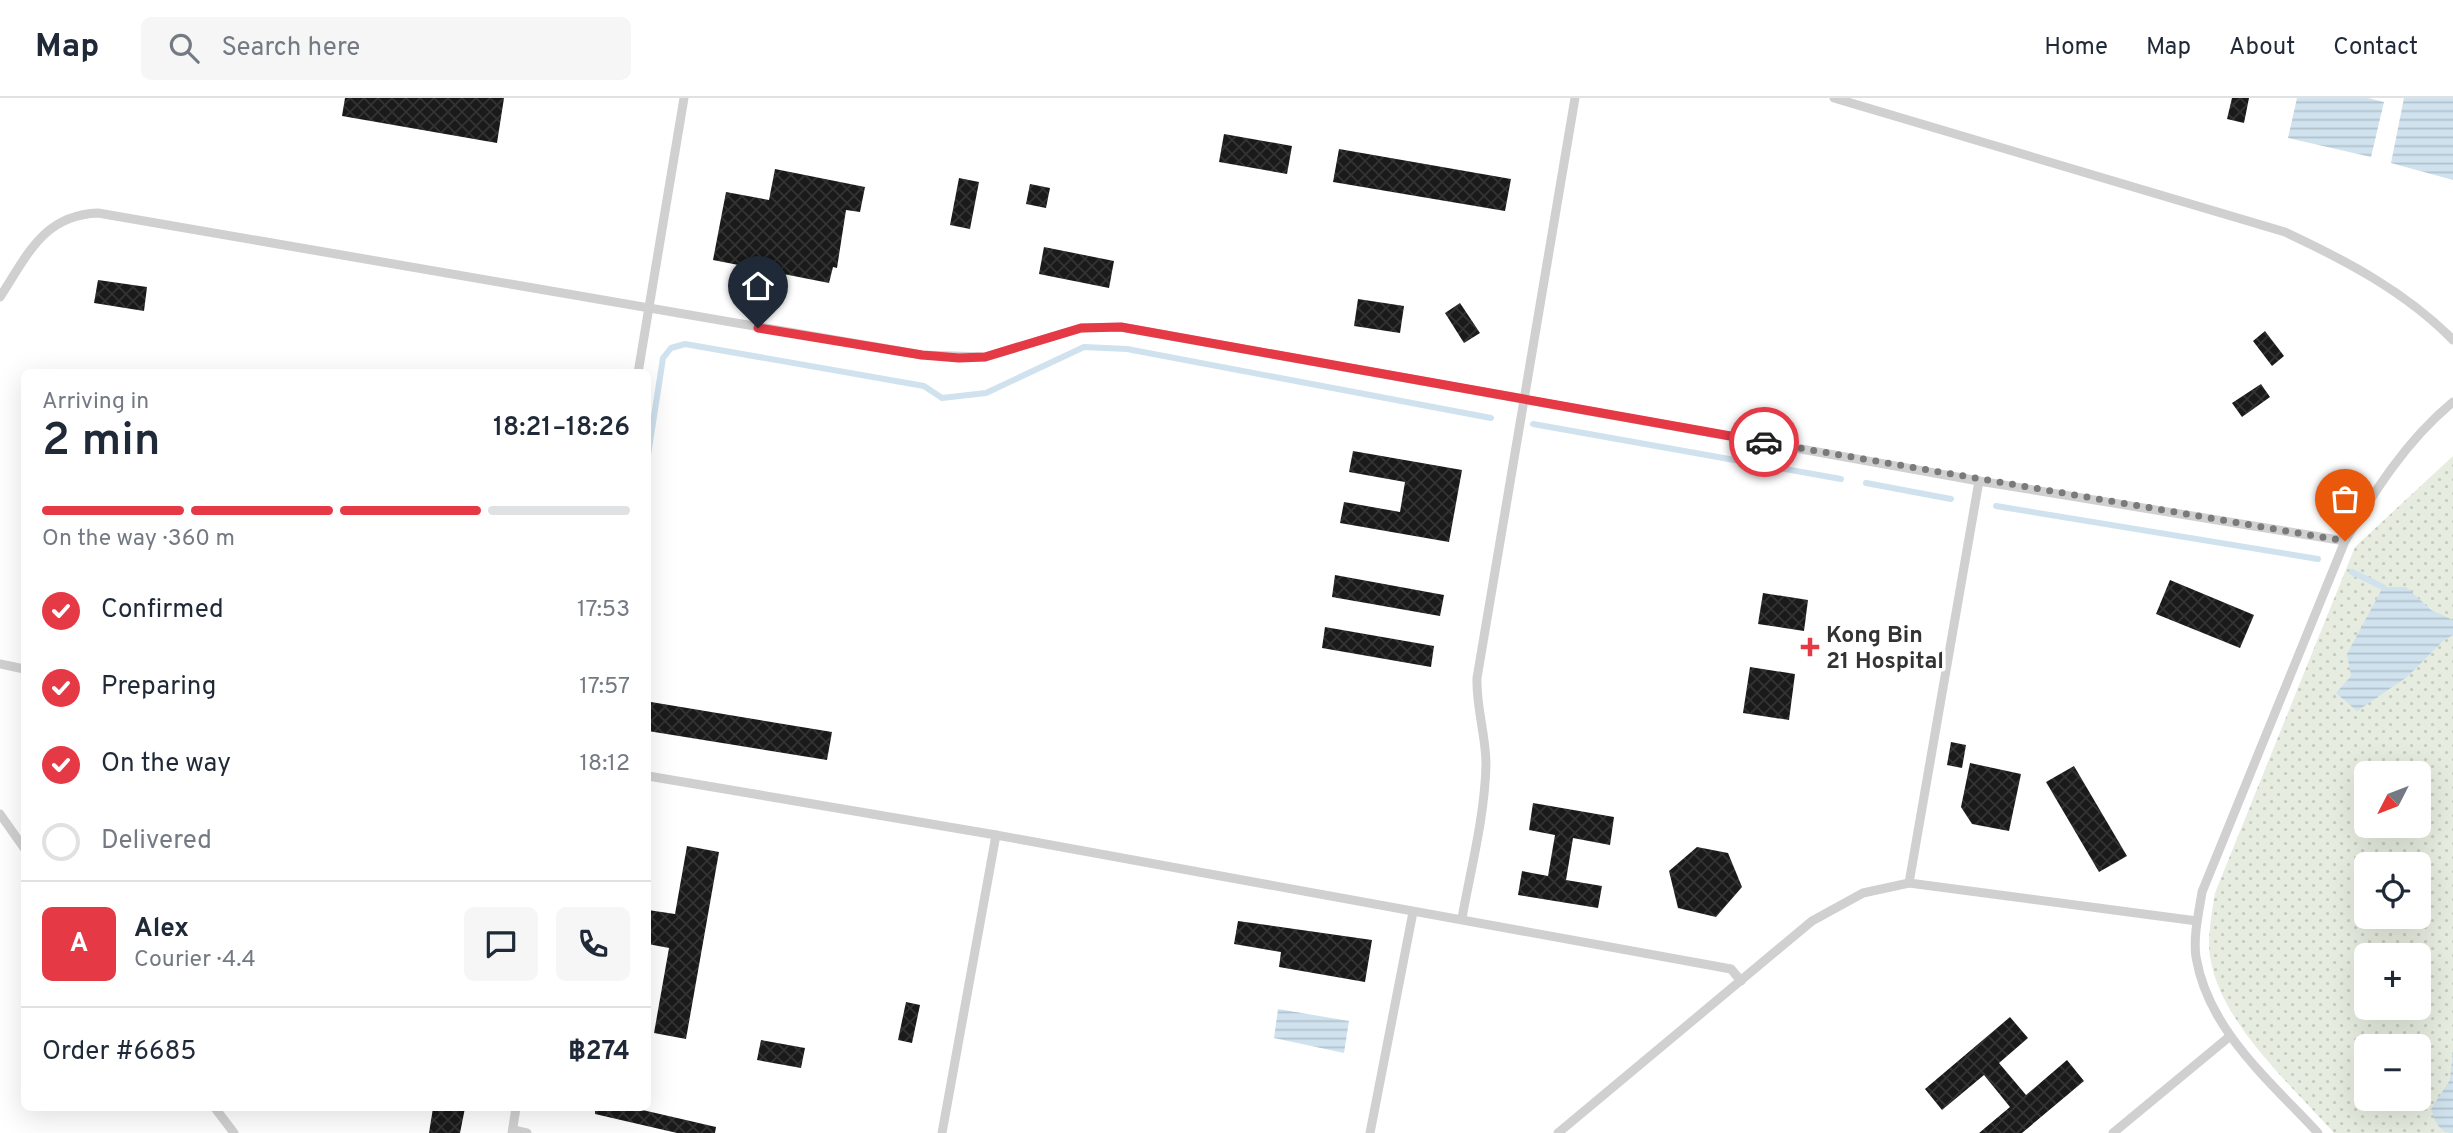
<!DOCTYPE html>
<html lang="en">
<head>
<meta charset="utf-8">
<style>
	:root { --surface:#fff; --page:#f6f6f7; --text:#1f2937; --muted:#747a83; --line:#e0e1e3; --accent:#e63946 }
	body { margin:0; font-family:Overpass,sans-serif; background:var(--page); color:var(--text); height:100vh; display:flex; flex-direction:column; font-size:26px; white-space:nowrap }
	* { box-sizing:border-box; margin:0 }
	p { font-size:23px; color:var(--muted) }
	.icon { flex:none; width:38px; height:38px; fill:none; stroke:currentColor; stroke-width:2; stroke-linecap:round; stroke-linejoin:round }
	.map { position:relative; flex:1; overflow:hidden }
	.panel { position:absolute; left:21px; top:271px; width:630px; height:742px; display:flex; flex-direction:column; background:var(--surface); border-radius:10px; box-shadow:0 7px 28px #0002 }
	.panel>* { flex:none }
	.needle { width:46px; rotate:228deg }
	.tools { position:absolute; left:2354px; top:663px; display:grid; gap:14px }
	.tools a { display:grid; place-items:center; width:77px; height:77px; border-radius:10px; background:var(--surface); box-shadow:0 7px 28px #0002; font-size:35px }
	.pin { position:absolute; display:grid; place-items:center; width:60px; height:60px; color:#fff; margin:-72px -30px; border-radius:50% 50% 50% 0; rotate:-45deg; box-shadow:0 0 7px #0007 }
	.pin .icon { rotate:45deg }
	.courier { position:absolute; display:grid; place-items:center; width:70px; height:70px; margin:-35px; border:5px solid #e63946; border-radius:50%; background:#fff; color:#222; box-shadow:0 2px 9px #0007 }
	.head em { font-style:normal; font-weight:600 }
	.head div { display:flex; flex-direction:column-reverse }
	.head { display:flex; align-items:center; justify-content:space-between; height:119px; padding:0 21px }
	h1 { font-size:46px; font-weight:600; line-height:52px }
	.bar { display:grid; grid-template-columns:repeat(4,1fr); gap:10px 7px; align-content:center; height:84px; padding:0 21px }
	.bar i { height:9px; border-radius:5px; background:var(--line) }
	.bar .on { background:var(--accent) }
	.bar p { grid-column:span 4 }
	.line { display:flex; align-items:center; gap:18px; padding:0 21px; border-top:2px solid var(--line) }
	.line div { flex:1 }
	.round { display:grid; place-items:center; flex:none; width:74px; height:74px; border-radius:10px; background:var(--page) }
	ol { padding:0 21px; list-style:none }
	li { display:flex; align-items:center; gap:21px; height:77px }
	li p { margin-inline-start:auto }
	li .icon { padding:7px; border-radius:50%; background:var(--accent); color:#fff; stroke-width:4 }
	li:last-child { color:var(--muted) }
	li i { width:38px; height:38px; border:4px solid var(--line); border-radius:50% }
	header { display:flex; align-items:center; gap:42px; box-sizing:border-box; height:98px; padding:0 35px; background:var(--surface); border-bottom:2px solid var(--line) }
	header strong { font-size:33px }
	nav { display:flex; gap:38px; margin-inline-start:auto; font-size:24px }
	.search { width:490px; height:63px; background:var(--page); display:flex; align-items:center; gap:18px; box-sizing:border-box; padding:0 24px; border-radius:10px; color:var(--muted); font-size:26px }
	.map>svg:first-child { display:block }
	.green { fill:url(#green-dots); fill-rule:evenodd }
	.water { fill:url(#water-rules) }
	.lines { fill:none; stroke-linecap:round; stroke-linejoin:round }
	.stream { stroke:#cfe2ee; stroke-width:6 }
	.building { fill:url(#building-cross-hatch) }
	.service { stroke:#d0d0d0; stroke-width:9 }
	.done { stroke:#7a7a7a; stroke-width:7; stroke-dasharray:0 12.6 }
	.route { stroke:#e63946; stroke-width:9 }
	.poi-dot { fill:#e63946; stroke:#fff; stroke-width:2.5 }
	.labels { text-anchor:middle; stroke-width:7; stroke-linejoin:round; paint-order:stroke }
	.poi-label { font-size:23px; font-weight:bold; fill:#333; stroke:#fff; text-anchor:start }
</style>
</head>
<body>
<header>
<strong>Map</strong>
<div class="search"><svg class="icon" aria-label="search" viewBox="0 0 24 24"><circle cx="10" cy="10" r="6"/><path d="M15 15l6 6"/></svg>Search here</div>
<nav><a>Home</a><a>Map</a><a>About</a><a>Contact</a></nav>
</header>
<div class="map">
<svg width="2453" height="1035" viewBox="0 0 2453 1035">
	<defs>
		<pattern id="green-dots" width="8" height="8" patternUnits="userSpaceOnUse" patternTransform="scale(1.75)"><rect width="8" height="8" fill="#e6ecdf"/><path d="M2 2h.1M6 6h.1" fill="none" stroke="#c6cbc0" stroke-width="1.8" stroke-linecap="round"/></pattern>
		<pattern id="water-rules" width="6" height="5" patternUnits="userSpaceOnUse" patternTransform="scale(1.75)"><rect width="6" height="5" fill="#cfe2ee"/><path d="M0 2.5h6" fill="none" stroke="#b2c2cd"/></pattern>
		<pattern id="building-cross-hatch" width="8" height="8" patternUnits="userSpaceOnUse" patternTransform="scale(1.75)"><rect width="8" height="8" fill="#1a1a1a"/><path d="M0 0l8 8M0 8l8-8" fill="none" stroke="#333"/></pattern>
	</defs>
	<rect width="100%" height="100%" fill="#fff"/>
	<path class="green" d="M2453 358V1035H2334C2290 985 2213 919 2209 849 2209 830 2212 813 2215 795L2355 449ZM2366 676H2418V728H2366ZM2366 766H2418V819H2366ZM2366 858H2418V910H2366ZM2366 948H2418V1001H2366Z"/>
	<g class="water">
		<polygon points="2297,0 2368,0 2384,4 2371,59 2288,40"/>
		<polygon points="2404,0 2453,0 2453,82 2391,65"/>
		<polygon points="2383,489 2406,489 2431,512 2453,522 2453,537 2444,542 2407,579 2357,613 2336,595 2351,578 2347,556"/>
		<polygon points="1278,911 1349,923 1344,955 1274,940"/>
		<path d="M2453 952V1035C2439 1035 2435 1023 2431 1011L2450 982Z"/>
	</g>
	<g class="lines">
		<g class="stream">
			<polyline points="1533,326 1841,381"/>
			<polyline points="648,357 663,260 671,250 685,246 924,288 942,300 986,295 1084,249 1127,251 1491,320"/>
			<polyline points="1866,385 1951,401"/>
			<polyline points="1996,408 2318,461"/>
			<polyline points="2352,474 2383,489"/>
		</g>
	</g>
	<g class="building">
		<polygon points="345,0 504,0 497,45 342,18"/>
		<polygon points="2232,0 2249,0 2244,25 2227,21"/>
		<polygon points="1224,36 1292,48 1287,76 1219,64"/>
		<polygon points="1339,51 1511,81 1505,113 1333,84"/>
		<polygon points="775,71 865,89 860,114 846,112 837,170 833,169 829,185 713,162 726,94 769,102"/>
		<polygon points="959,80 979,84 970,131 950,127"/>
		<polygon points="1030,86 1050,90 1046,110 1026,106"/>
		<polygon points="1044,149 1114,163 1109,190 1039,176"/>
		<polygon points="98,182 147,189 144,213 94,205"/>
		<polygon points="1358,201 1404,208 1400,235 1354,228"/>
		<polygon points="1460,205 1480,235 1464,245 1445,215"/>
		<polygon points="2265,233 2284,258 2272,268 2253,243"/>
		<polygon points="2261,286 2270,299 2242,319 2232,305"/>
		<polygon points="1353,353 1462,372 1449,444 1340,425 1344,404 1400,414 1405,384 1349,374"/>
		<polygon points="1335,477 1444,497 1440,518 1332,499"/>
		<polygon points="2170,482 2254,517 2240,550 2156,516"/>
		<polygon points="1763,495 1808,502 1804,533 1758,526"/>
		<polygon points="1325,529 1434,548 1431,569 1322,550"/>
		<polygon points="1750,569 1795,576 1789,622 1743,615"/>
		<polygon points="651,604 832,634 827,662 648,633"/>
		<polygon points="1951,644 1966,647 1962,670 1947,667"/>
		<polygon points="1970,665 2021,676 2009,733 1972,726 1961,709"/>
		<polygon points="2074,668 2127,758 2099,774 2046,684"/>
		<polygon points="1533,705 1614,719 1610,747 1573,740 1566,782 1602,788 1598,810 1518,797 1522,773 1548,778 1555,737 1529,732"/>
		<polygon points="687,748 719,754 686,941 654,935 669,850 648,846 648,812 675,816"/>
		<polygon points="1697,749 1728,755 1742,789 1716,819 1678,810 1669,773"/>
		<polygon points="1238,823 1372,842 1365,884 1279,869 1281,854 1234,846"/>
		<polygon points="906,904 920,907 912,945 898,942"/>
		<polygon points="2010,919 2028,940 1999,965 2026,997 2067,962 2084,983 2022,1035 1979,1035 2010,1009 1984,977 1942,1012 1925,991"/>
		<polygon points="761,942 805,950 801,970 757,962"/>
		<polygon points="433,1010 465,1010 460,1035 429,1035"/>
		<polygon points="595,1010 634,1010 716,1029 715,1035 677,1035 595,1016"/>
	</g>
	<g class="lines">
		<g class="service">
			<path d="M1834 0 2285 134C2345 162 2406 194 2453 242"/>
			<path d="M0 199C27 158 43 117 98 115L922 257 985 259 1081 230 1121 229 1979 383 2345 443"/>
			<polyline points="638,275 684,0"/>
			<polyline points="0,566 24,571"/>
			<polyline points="648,678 996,737 1731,871 1741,883"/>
			<polyline points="0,716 24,750"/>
			<polyline points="1909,785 1979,383"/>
			<path d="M1462 820C1471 770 1485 717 1486 666 1486 637 1476 610 1477 580L1575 0"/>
			<polyline points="215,1010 234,1035"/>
			<polyline points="513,1032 527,1035"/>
			<polyline points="512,1035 516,1010"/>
			<polyline points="942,1035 996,737"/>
			<polyline points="1370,1035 1413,814"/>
			<polyline points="1558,1035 1812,823 1863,795 1909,785 2197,823"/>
			<polyline points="2113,1035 2229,939"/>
			<path d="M2318 1035C2270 983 2208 932 2196 859 2193 838 2199 814 2202 794L2345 443C2375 392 2407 342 2453 304"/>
		</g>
	</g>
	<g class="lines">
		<polyline class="done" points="1764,344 2345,443"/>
		<polyline class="route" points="758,230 922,257 959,260 985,259 1081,230 1121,229 1764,344"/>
	</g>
	<path class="poi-dot" d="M1806.5 538.5h7v7h7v7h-7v7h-7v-7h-7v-7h7z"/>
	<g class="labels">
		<g class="poi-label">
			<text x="1826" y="544">Kong Bin<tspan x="1826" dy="26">21 Hospital</tspan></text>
		</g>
	</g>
</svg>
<div class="tools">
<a><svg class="needle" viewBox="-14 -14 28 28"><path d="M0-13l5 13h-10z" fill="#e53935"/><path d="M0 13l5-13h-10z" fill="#747a83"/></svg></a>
<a><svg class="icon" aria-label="locate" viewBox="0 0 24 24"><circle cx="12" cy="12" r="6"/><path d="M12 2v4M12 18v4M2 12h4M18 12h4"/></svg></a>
<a>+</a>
<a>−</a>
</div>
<div class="pin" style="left:2345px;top:443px;background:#ea580c"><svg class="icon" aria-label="bag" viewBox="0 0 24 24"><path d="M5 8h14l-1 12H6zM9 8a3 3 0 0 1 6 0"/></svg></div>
<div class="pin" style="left:758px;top:230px;background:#1f2937"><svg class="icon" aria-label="home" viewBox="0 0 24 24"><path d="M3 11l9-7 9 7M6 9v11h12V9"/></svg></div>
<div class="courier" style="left:1764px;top:344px"><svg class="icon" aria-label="car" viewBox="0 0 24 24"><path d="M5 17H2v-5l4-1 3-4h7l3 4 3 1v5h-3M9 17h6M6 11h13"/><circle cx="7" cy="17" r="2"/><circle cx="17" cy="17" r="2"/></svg></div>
<section class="panel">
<div class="head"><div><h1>2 min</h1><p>Arriving in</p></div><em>18:21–18:26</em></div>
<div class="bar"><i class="on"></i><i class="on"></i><i class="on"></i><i></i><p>On the way · 360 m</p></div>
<ol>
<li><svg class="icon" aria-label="check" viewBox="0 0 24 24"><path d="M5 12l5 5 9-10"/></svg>Confirmed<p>17:53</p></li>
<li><svg class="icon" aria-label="check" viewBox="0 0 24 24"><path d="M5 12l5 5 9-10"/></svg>Preparing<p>17:57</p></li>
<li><svg class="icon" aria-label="check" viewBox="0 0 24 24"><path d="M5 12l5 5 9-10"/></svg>On the way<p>18:12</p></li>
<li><i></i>Delivered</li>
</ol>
<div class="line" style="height:126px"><b class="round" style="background:var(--accent);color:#fff">A</b><div><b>Alex</b><p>Courier · 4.4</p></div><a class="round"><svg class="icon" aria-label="chat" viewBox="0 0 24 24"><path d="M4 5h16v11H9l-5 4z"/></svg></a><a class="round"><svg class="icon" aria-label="phone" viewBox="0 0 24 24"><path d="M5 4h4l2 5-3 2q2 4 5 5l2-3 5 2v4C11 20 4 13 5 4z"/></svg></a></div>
<div class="line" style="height:91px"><div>Order #6685</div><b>฿274</b></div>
</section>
</div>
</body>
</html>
